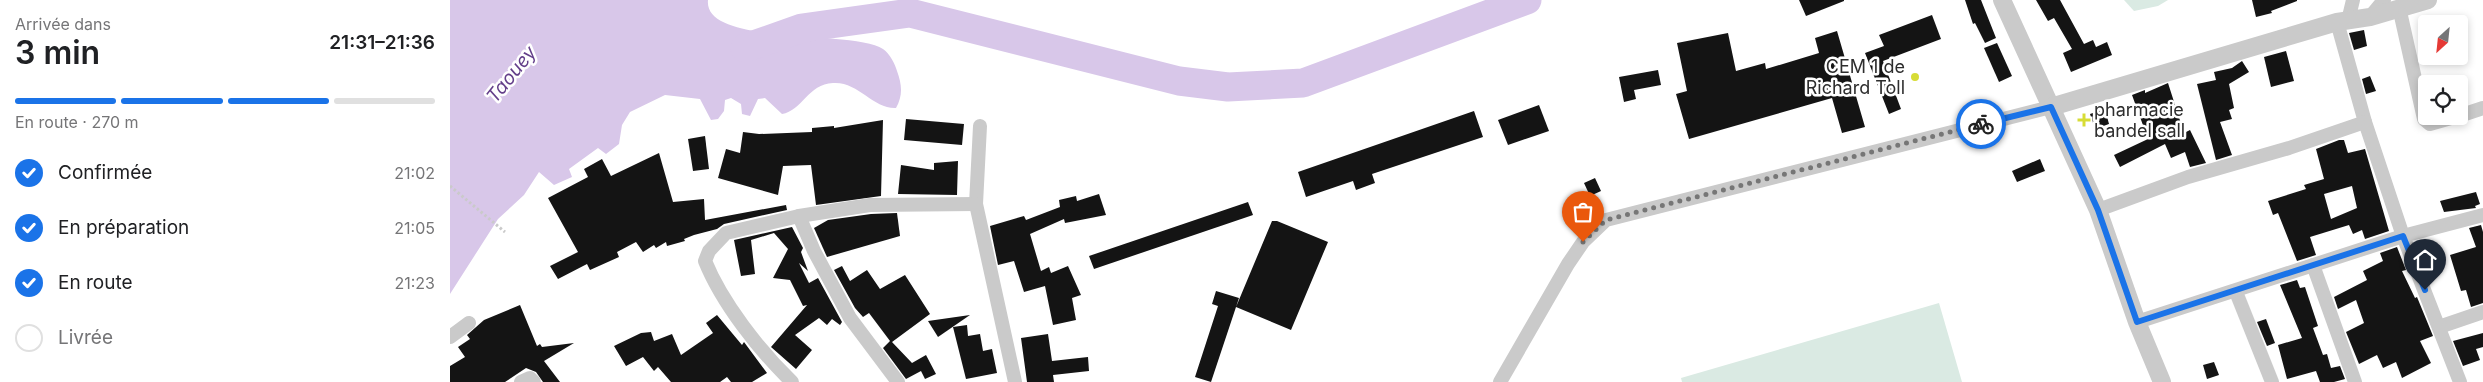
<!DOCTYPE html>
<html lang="fr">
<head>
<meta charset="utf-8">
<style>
	:root { --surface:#fff; --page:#f2f2f2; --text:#202124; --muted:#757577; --line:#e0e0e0; --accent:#1a73e8 }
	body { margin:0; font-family:Inter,sans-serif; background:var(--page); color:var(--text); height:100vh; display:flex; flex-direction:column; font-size:19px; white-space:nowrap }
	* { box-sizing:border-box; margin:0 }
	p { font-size:16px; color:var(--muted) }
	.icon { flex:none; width:28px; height:28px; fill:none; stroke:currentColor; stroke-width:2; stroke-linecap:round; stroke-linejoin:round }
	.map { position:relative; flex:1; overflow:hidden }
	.drawer { display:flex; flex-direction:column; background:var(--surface); width:450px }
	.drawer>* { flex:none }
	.needle { width:32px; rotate:207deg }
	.tools { position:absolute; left:1968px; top:15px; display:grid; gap:10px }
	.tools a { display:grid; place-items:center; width:50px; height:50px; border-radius:5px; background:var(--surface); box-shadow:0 2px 8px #0003; font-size:25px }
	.pin { position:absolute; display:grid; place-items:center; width:42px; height:42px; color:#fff; margin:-51px -21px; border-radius:50% 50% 50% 0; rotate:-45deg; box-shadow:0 0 5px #0007 }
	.pin .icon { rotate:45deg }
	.courier { position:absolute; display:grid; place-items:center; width:50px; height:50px; margin:-25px; border:4px solid #1a73e8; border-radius:50%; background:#fff; color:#222; box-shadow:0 1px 6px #0007 }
	.overview em { font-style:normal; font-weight:600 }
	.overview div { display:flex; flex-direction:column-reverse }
	.overview { display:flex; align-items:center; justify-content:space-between; height:85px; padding:0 15px }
	h1 { font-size:32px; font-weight:600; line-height:38px }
	.bar { display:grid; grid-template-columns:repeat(4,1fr); gap:8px 5px; align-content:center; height:60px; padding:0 15px }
	.bar i { height:6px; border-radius:4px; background:var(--line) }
	.bar .current { background:var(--accent) }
	.bar p { grid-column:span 4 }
	ol { padding:0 15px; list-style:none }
	li { display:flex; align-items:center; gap:15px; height:55px }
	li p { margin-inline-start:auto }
	li .icon { padding:5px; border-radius:50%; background:var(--accent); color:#fff; stroke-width:4 }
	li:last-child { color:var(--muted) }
	li i { width:28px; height:28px; border:2px solid var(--line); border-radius:50% }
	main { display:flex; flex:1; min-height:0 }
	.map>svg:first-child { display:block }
	.green { fill:#daeae3 }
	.water { fill:#d8c7e9 }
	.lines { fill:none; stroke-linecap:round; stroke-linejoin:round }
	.river { stroke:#d8c7e9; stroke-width:29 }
	.building { fill:#141414; fill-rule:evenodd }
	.path { stroke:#cacaca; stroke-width:3; stroke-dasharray:2.5 2.5; stroke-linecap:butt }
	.minor { stroke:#cacaca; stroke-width:14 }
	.tertiary { stroke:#cacaca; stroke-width:18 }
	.done { stroke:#767676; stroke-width:5; stroke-dasharray:0 9 }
	.route { stroke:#1a73e8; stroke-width:6 }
	.poi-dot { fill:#d7dc36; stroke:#fff; stroke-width:2 }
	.labels { text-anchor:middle; stroke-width:5; stroke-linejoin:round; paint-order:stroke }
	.poi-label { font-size:18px; fill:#2d2d2d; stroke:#fff; text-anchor:end }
	.water-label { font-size:19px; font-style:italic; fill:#643f8a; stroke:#fff }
</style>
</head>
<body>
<main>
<section class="drawer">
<div class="overview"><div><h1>3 min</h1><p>Arrivée dans</p></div><em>21:31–21:36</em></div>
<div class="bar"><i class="current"></i><i class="current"></i><i class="current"></i><i></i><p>En route · 270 m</p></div>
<ol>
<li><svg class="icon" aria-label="check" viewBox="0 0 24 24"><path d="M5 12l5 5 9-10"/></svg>Confirmée<p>21:02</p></li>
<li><svg class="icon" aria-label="check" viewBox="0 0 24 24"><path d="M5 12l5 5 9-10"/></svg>En préparation<p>21:05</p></li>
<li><svg class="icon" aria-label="check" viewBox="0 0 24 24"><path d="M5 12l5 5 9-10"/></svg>En route<p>21:23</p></li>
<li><i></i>Livrée</li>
</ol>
</section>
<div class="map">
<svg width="2033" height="382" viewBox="0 0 2033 382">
	<rect width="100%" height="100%" fill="#fff"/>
	<g class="green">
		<polygon points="1674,0 1718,0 1708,6 1684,11"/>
		<polygon points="1489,303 1512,382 1232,382 1231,378"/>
	</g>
	<path class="water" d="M0 0H258C253 47 405 29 433 49 440 54 445 64 447 71 452 85 453 95 446 108 423 109 408 81 383 83 358 84 352 111 332 114L315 98 308 99 300 116 292 114 291 104 281 98 275 100 274 111 268 119 261 120 250 99 215 95 180 112 172 125 169 144 156 154 148 148 119 169 122 177 104 185 89 172 74 195 48 219 0 294Z"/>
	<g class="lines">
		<polyline class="river" points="295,48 352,28 460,13 729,81 778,87 853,83 1077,0"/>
	</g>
	<g class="building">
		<polygon points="1349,0 1394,0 1394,1 1356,16"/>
		<polygon points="1515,0 1531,0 1546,38 1535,43 1525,23 1523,24"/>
		<polygon points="1586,0 1610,0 1634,44 1643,40 1646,47 1657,42 1662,55 1621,72 1613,53 1622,49 1604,18 1598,21"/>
		<polygon points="1802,0 1847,0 1847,1 1821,11 1822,13 1806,17"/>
		<polygon points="1482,15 1491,39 1433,61 1451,109 1439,114 1415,53 1434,46 1429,35"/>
		<polygon points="1914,30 1917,46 1904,50 1899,33"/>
		<polygon points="1387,31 1415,127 1392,133 1382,98 1239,139 1226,94 1237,91 1227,43 1278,33 1286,71 1315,63 1316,69 1369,53 1365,38"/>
		<polygon points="1547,43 1562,76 1549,82 1534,48"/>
		<polygon points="1836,51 1844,81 1821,87 1814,57"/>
		<polygon points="1792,61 1799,72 1779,84 1784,108 1779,110 1782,119 1770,122 1782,155 1766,160 1747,84 1766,80 1764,72 1782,68"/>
		<polygon points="1208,70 1211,85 1184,90 1186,99 1174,102 1169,77"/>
		<polygon points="1920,76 1926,91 1916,94 1912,79"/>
		<polygon points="1718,83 1734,133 1740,130 1756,163 1740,167 1735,152 1721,158 1715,144 1670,167 1664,155 1698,139 1682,95 1695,90 1695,93"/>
		<polygon points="1089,105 1099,131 1058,145 1048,120"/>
		<polygon points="1655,109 1659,124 1645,129 1640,114"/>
		<polygon points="1024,111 1033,137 922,174 925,183 906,190 903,181 856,197 848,172"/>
		<polygon points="456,119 514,124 512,145 454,140"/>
		<polygon points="433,120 431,196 366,205 361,165 333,166 328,195 268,178 276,149 290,153 293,132 309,134 362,132 362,128 384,126 384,128"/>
		<polygon points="255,136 259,169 243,171 238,139"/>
		<path d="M1889 140H1894L1898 153 1915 149 1939 231 1915 239 1912 230 1903 234 1899 225 1860 237 1866 255 1847 261 1828 213 1823 215 1818 201 1856 189 1854 185 1874 179 1866 149ZM1902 186 1907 208 1881 219 1874 194Z"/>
		<polygon points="209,153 223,202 254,199 255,220 336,205 337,210 274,224 267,229 244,235 234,239 235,241 217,246 216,242 206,248 204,245 193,252 186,242 167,252 169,257 140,270 137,264 108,279 100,266 128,252 98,198 138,177 134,169 152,159 161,176"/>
		<polygon points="1590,159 1595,171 1567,182 1562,171"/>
		<polygon points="508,161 507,195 448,194 451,165 484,170 484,163"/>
		<polygon points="1145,178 1151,191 1140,196 1134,183"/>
		<polygon points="2026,192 2030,204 2025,206 2026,208 1994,212 1990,201"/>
		<polygon points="649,194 656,215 615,223 614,219 580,234 591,271 599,267 601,273 618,266 631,295 622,298 626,320 603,325 595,286 574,292 564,261 548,265 540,226 574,216 576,220 610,207 609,200 626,196 627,201"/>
		<polygon points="798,202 803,215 644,269 639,256"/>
		<polygon points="447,213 450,236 377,257 364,228 378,220 421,214"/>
		<polygon points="822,221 827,221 878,242 841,330 786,307 761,382 745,377 768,306 762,304 766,291 789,298 786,307"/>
		<polygon points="2031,225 2033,232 2033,303 2021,307 2016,290 2011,291 2000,255 2026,247 2019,228"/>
		<polygon points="342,227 353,248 351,252 358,271 349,263 359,283 368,278 392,322 390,325 382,319 377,325 369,318 345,335 362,350 346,369 321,347 357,305 353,306 340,280 323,278 338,249 324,233 301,240 305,274 291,276 284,240"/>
		<polygon points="1947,247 1956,270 1952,271 1965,298 1967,297 1983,336 1970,341 1981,363 1952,378 1946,362 1933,368 1927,355 1909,364 1896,332 1914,323 1906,300 1888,309 1884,297 1917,280 1913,271 1933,261 1930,253"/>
		<polygon points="392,266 400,281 417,270 430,289 455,275 480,314 442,342 462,363 476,355 486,374 475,379 471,371 456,379 433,348 440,341 419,313 413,317 405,308 384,270"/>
		<polygon points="1847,280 1850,288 1855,287 1868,326 1863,328 1873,355 1877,354 1881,368 1890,366 1895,379 1884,382 1870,382 1866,371 1837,379 1828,345 1852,338 1830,285"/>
		<polygon points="70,305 87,346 90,344 92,347 124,343 94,361 110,382 93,382 86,372 76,368 55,382 0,382 0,366 15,357 8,347 20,339 17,335 34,320"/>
		<polygon points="267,315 292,345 294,342 317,373 302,382 281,382 277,377 270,382 221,382 208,367 204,371 193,357 176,366 164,346 191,333 201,332 204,341 222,334 231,355 263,333 256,323"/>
		<polygon points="520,315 488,337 478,321"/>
		<polygon points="1816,319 1825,343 1817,346 1807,322"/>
		<polygon points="517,325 518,336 530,334 533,351 542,349 547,373 516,379 503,327"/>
		<polygon points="2033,333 2033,347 2026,349 2030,360 2013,366 2003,341"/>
		<polygon points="598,334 602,361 638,357 639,371 603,375 604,382 577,382 571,338"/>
		<polygon points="1764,362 1769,375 1757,379 1753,365"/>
	</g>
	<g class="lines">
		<polyline class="path" points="0,186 55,232"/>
		<g class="minor">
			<polyline points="1949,7 1974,119 1980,124 2008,116"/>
			<polyline points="1920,17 1934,0"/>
			<polyline points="1898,21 1903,0"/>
			<polyline points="1887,22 1915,122 1953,236 2010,382"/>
			<polyline points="2009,116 2033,108"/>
			<polyline points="530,126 526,204 565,382"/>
			<polyline points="1648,210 1738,177 1839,148 1915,122"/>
			<polyline points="349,216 364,251 400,318 448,382"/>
			<polyline points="1863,265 1905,382"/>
			<polyline points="1786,292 1822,382"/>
			<polyline points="1687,322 1953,236 2033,215"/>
			<polyline points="1989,327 2033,312"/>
			<polyline points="0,337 19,323"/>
			<polyline points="71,382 80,378 84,382"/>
			<path d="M342 382C309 350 272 303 255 261L259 251 276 233 349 216 420 205 526 204"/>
			<polyline points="1050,382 1118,264 1133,242 1156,220 1601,107"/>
		</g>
		<g class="tertiary">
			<polyline points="1552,0 1648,210 1687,322 1712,382"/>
			<polyline points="1601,107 1887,22 1920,17 1978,0"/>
		</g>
	</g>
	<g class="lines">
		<polyline class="done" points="1133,242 1156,220 1531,124"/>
		<polyline class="route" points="1531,124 1601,107 1648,210 1687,322 1953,236 1975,290"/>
	</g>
	<g class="poi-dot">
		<circle cx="1465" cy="77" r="5"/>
		<path d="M1631.5 112.5h5v5h5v5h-5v5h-5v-5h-5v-5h5z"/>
	</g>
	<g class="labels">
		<g class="poi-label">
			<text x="1455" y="73">CEM 1 de<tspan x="1455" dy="21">Richard Toll</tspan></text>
			<text x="1644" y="116" text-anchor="start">pharmacie<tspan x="1644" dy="21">bandel sall</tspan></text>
		</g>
		<g class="water-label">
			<text transform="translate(61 74) rotate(-51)" y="7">Taouey</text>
		</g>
	</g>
</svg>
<div class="tools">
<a><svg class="needle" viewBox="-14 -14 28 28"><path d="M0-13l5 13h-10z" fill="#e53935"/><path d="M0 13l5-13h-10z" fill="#757577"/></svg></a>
<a><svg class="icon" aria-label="locate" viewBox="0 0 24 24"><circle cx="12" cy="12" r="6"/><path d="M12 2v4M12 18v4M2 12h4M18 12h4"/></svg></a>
</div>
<div class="pin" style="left:1133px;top:242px;background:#ea580c"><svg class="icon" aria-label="bag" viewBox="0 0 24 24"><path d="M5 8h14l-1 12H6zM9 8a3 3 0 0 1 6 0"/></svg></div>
<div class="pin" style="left:1975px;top:290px;background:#1f2937"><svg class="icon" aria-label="home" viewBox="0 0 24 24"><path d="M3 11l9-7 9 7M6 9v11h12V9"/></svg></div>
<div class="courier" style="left:1531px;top:124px"><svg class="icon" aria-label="bike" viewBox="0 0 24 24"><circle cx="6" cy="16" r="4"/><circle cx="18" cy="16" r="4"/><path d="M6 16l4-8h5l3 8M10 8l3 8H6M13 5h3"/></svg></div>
</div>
</main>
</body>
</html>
